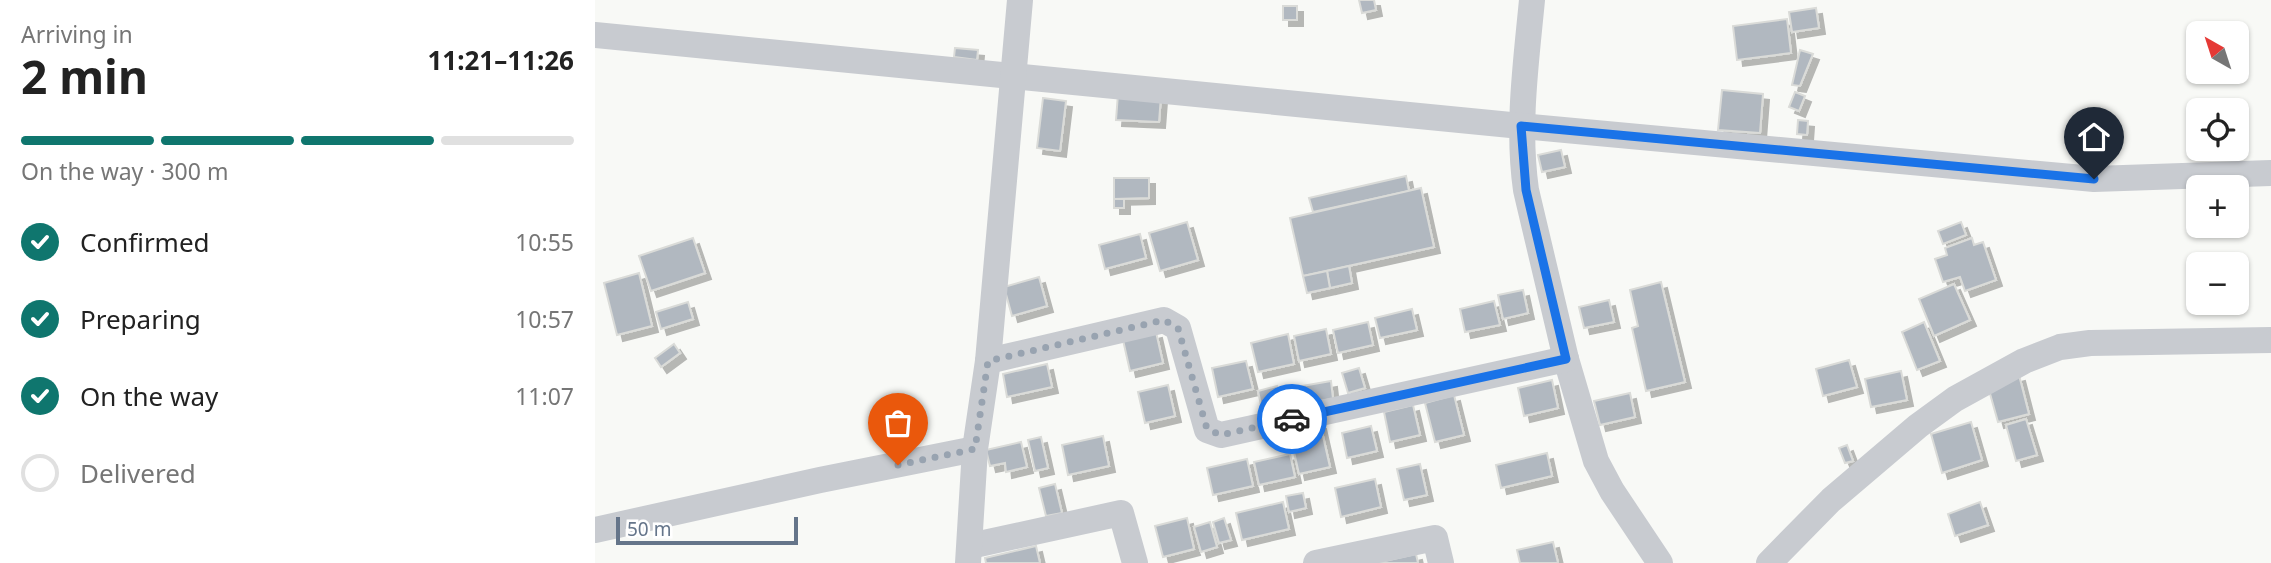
<!DOCTYPE html>
<html lang="en">
<head>
<meta charset="utf-8">
<style>
	:root { --surface:#fff; --page:#f6f6f6; --text:#222; --muted:#767676; --line:#e0e0e0; --accent:#0f766e }
	body { margin:0; font-family:"Noto Sans",sans-serif; background:var(--page); color:var(--text); height:100vh; display:flex; flex-direction:column; font-size:26px; white-space:nowrap }
	* { box-sizing:border-box; margin:0 }
	p { font-size:23px; color:var(--muted) }
	.icon { flex:none; width:38px; height:38px; fill:none; stroke:currentColor; stroke-width:2; stroke-linecap:round; stroke-linejoin:round }
	.map { position:relative; flex:1; overflow:hidden }
	.panel { display:flex; flex-direction:column; background:var(--surface); width:595px }
	.panel>* { flex:none }
	.needle { width:46px; rotate:321deg }
	.tools { position:absolute; left:1591px; top:21px; display:grid; gap:14px }
	.tools a { display:grid; place-items:center; width:63px; height:63px; border-radius:10px; background:var(--surface); box-shadow:0 2px 5px #0004; font-size:35px }
	.scale { position:absolute; left:21px; bottom:18px; width:182px; box-sizing:border-box; padding-left:7px; border:4px solid #65758a; border-top:0; font-size:19px; line-height:24px; white-space:nowrap; color:#65758a; -webkit-text-stroke:5px #fff; paint-order:stroke }
	.pin { position:absolute; display:grid; place-items:center; width:60px; height:60px; color:#fff; margin:-72px -30px; border-radius:50% 50% 50% 0; rotate:-45deg; box-shadow:0 0 7px #0007 }
	.pin .icon { rotate:45deg }
	.courier { position:absolute; display:grid; place-items:center; width:70px; height:70px; margin:-35px; border:5px solid #1a73e8; border-radius:50%; background:#fff; color:#222; box-shadow:0 2px 9px #0007 }
	.headline em { font-style:normal; font-weight:700 }
	.headline div { display:flex; flex-direction:column-reverse }
	.headline { display:flex; align-items:center; justify-content:space-between; height:119px; padding:0 21px }
	h1 { font-size:46px; font-weight:700; line-height:52px }
	.bar { display:grid; grid-template-columns:repeat(4,1fr); gap:10px 7px; align-content:center; height:84px; padding:0 21px }
	.bar i { height:9px; border-radius:5px; background:var(--line) }
	.bar .active { background:var(--accent) }
	.bar p { grid-column:span 4 }
	ol { padding:0 21px; list-style:none }
	li { display:flex; align-items:center; gap:21px; height:77px }
	li p { margin-inline-start:auto }
	li .icon { padding:7px; border-radius:50%; background:var(--accent); color:#fff; stroke-width:4 }
	li:last-child { color:var(--muted) }
	li i { width:38px; height:38px; border:4px solid var(--line); border-radius:50% }
	main { display:flex; flex:1; min-height:0 }
	.map>svg:first-child { display:block }
	.building { fill:#b1b8c0; stroke:#dadbd8; stroke-width:2; filter:url(#shadow) }
	.lines { fill:none; stroke-linecap:round; stroke-linejoin:round }
	.minor { stroke:#c8cbd0; stroke-width:26 }
	.done { stroke:#98a3b0; stroke-width:7; stroke-dasharray:0 12.6 }
	.route { stroke:#1a73e8; stroke-width:9 }
</style>
</head>
<body>
<main>
<section class="panel">
<div class="headline"><div><h1>2 min</h1><p>Arriving in</p></div><em>11:21–11:26</em></div>
<div class="bar"><i class="active"></i><i class="active"></i><i class="active"></i><i></i><p>On the way · 300 m</p></div>
<ol>
<li><svg class="icon" aria-label="check" viewBox="0 0 24 24"><path d="M5 12l5 5 9-10"/></svg>Confirmed<p>10:55</p></li>
<li><svg class="icon" aria-label="check" viewBox="0 0 24 24"><path d="M5 12l5 5 9-10"/></svg>Preparing<p>10:57</p></li>
<li><svg class="icon" aria-label="check" viewBox="0 0 24 24"><path d="M5 12l5 5 9-10"/></svg>On the way<p>11:07</p></li>
<li><i></i>Delivered</li>
</ol>
</section>
<div class="map">
<svg width="1676" height="563" viewBox="0 0 1676 563">
	<defs>
		<filter id="shadow"><feDropShadow dx="6" dy="6" stdDeviation="0" flood-color="#0004"/></filter>
	</defs>
	<rect width="100%" height="100%" fill="#f8f9f6"/>
	<g class="building">
		<polygon points="764,0 779,0 781,10 767,13"/>
		<rect x="688" y="6" width="14" height="14"/>
		<polygon points="1221,8 1224,28 1197,32 1194,12"/>
		<polygon points="1192,19 1196,53 1142,60 1138,26"/>
		<polygon points="360,48 383,50 382,60 359,57"/>
		<polygon points="1205,50 1218,54 1205,86 1197,85"/>
		<polygon points="1127,90 1168,94 1165,133 1123,130"/>
		<polygon points="1200,92 1210,96 1204,111 1194,107"/>
		<polygon points="523,94 566,96 564,122 521,120"/>
		<polygon points="448,98 471,101 465,151 442,148"/>
		<polygon points="1203,120 1213,121 1212,135 1202,134"/>
		<polygon points="966,150 970,167 947,172 943,155"/>
		<polygon points="811,176 814,191 718,212 714,198"/>
		<polygon points="519,178 554,178 554,198 519,199"/>
		<polygon points="826,188 839,247 708,276 695,218"/>
		<rect x="519" y="199" width="10" height="9"/>
		<polygon points="592,222 603,260 565,271 554,233"/>
		<polygon points="1366,222 1371,235 1348,244 1343,231"/>
		<polygon points="545,234 551,258 510,269 504,245"/>
		<polygon points="98,238 110,273 56,291 44,256"/>
		<polygon points="1377,238 1379,245 1388,242 1401,280 1370,291 1365,277 1348,282 1340,259 1352,255 1350,248"/>
		<polygon points="754,266 757,283 735,288 732,271"/>
		<polygon points="732,271 735,288 712,293 708,276"/>
		<polygon points="44,273 57,326 22,335 9,283"/>
		<polygon points="444,277 452,306 417,316 409,287"/>
		<polygon points="1066,282 1090,382 1051,391 1037,328 1043,326 1035,290"/>
		<polygon points="1359,284 1375,320 1339,336 1324,299"/>
		<polygon points="928,290 933,313 908,319 903,295"/>
		<polygon points="1014,300 1019,322 989,328 984,307"/>
		<polygon points="899,301 905,325 870,332 865,309"/>
		<polygon points="93,302 98,319 66,329 61,312"/>
		<polygon points="817,309 822,330 785,338 780,318"/>
		<polygon points="773,322 778,345 743,353 738,330"/>
		<polygon points="1329,322 1345,361 1322,370 1307,332"/>
		<polygon points="731,329 736,354 704,361 699,336"/>
		<polygon points="561,332 568,363 535,371 528,340"/>
		<polygon points="693,334 699,364 663,372 656,343"/>
		<polygon points="79,344 85,353 66,367 60,358"/>
		<polygon points="1254,360 1262,387 1228,396 1221,369"/>
		<polygon points="651,361 658,389 623,397 617,368"/>
		<polygon points="452,364 457,387 412,397 408,374"/>
		<polygon points="764,368 770,388 753,393 747,373"/>
		<polygon points="1306,371 1312,400 1276,407 1270,379"/>
		<polygon points="1424,375 1434,414 1403,422 1392,383"/>
		<polygon points="957,380 963,408 929,416 923,388"/>
		<polygon points="736,381 738,399 710,403 707,386"/>
		<polygon points="573,385 580,416 550,423 543,392"/>
		<polygon points="682,386 686,406 667,410 663,391"/>
		<polygon points="1035,393 1040,417 1005,425 999,401"/>
		<polygon points="859,395 869,435 840,442 830,403"/>
		<polygon points="818,405 825,435 795,442 789,412"/>
		<polygon points="1431,419 1442,455 1421,461 1411,425"/>
		<polygon points="1376,422 1387,460 1347,473 1336,434"/>
		<polygon points="725,423 735,467 704,474 694,430"/>
		<polygon points="776,426 782,451 752,458 747,433"/>
		<polygon points="508,436 514,466 473,475 467,445"/>
		<polygon points="446,437 453,468 440,471 433,440"/>
		<polygon points="426,442 432,467 411,472 410,463 395,466 391,450"/>
		<polygon points="1252,445 1258,461 1250,463 1244,448"/>
		<polygon points="952,453 957,476 906,488 901,465"/>
		<polygon points="695,454 700,477 664,485 659,462"/>
		<polygon points="652,459 658,486 618,495 612,468"/>
		<polygon points="825,464 832,495 809,500 802,469"/>
		<polygon points="780,479 786,507 746,517 740,488"/>
		<polygon points="460,484 467,513 451,516 444,488"/>
		<polygon points="708,493 711,508 694,512 691,496"/>
		<polygon points="688,502 694,529 647,540 641,513"/>
		<polygon points="1385,502 1393,525 1360,536 1353,514"/>
		<polygon points="592,518 599,549 568,557 560,526"/>
		<polygon points="629,518 636,540 624,543 618,522"/>
		<polygon points="615,522 622,547 606,552 599,527"/>
		<polygon points="958,542 963,563 925,563 922,550"/>
		<polygon points="441,546 445,563 391,563 390,558"/>
		<polygon points="821,554 823,563 781,563"/>
	</g>
	<g class="lines">
		<g class="minor">
			<path d="M937 0C931 63 922 127 931 190L971 359 1001 461 1017 491 1065 563"/>
			<polyline points="0,35 926,126 1499,179 1676,173"/>
			<polyline points="393,361 569,320 583,328 612,430 626,435 971,359"/>
			<polyline points="0,530 225,480 380,449"/>
			<polyline points="375,546 526,513 540,563"/>
			<polyline points="373,563 380,449 393,361 425,0"/>
			<polyline points="721,563 840,538 846,563"/>
			<polyline points="1174,563 1236,500 1323,426 1360,399 1429,361 1465,347 1495,343 1676,340"/>
		</g>
	</g>
	<g class="lines">
		<polyline class="done" points="303,465 380,449 393,361 569,320 583,328 612,429 626,435 697,419"/>
		<polyline class="route" points="697,419 971,359 931,190 926,126 1499,179"/>
	</g>
</svg>
<div class="tools">
<a><svg class="needle" viewBox="-14 -14 28 28"><path d="M0-13l5 13h-10z" fill="#e53935"/><path d="M0 13l5-13h-10z" fill="#767676"/></svg></a>
<a><svg class="icon" aria-label="locate" viewBox="0 0 24 24"><circle cx="12" cy="12" r="6"/><path d="M12 2v4M12 18v4M2 12h4M18 12h4"/></svg></a>
<a>+</a>
<a>−</a>
</div>
<div class="scale">50 m</div>
<div class="pin" style="left:303px;top:465px;background:#ea580c"><svg class="icon" aria-label="bag" viewBox="0 0 24 24"><path d="M5 8h14l-1 12H6zM9 8a3 3 0 0 1 6 0"/></svg></div>
<div class="pin" style="left:1499px;top:179px;background:#1f2937"><svg class="icon" aria-label="home" viewBox="0 0 24 24"><path d="M3 11l9-7 9 7M6 9v11h12V9"/></svg></div>
<div class="courier" style="left:697px;top:419px"><svg class="icon" aria-label="car" viewBox="0 0 24 24"><path d="M5 17H2v-5l4-1 3-4h7l3 4 3 1v5h-3M9 17h6M6 11h13"/><circle cx="7" cy="17" r="2"/><circle cx="17" cy="17" r="2"/></svg></div>
</div>
</main>
</body>
</html>
